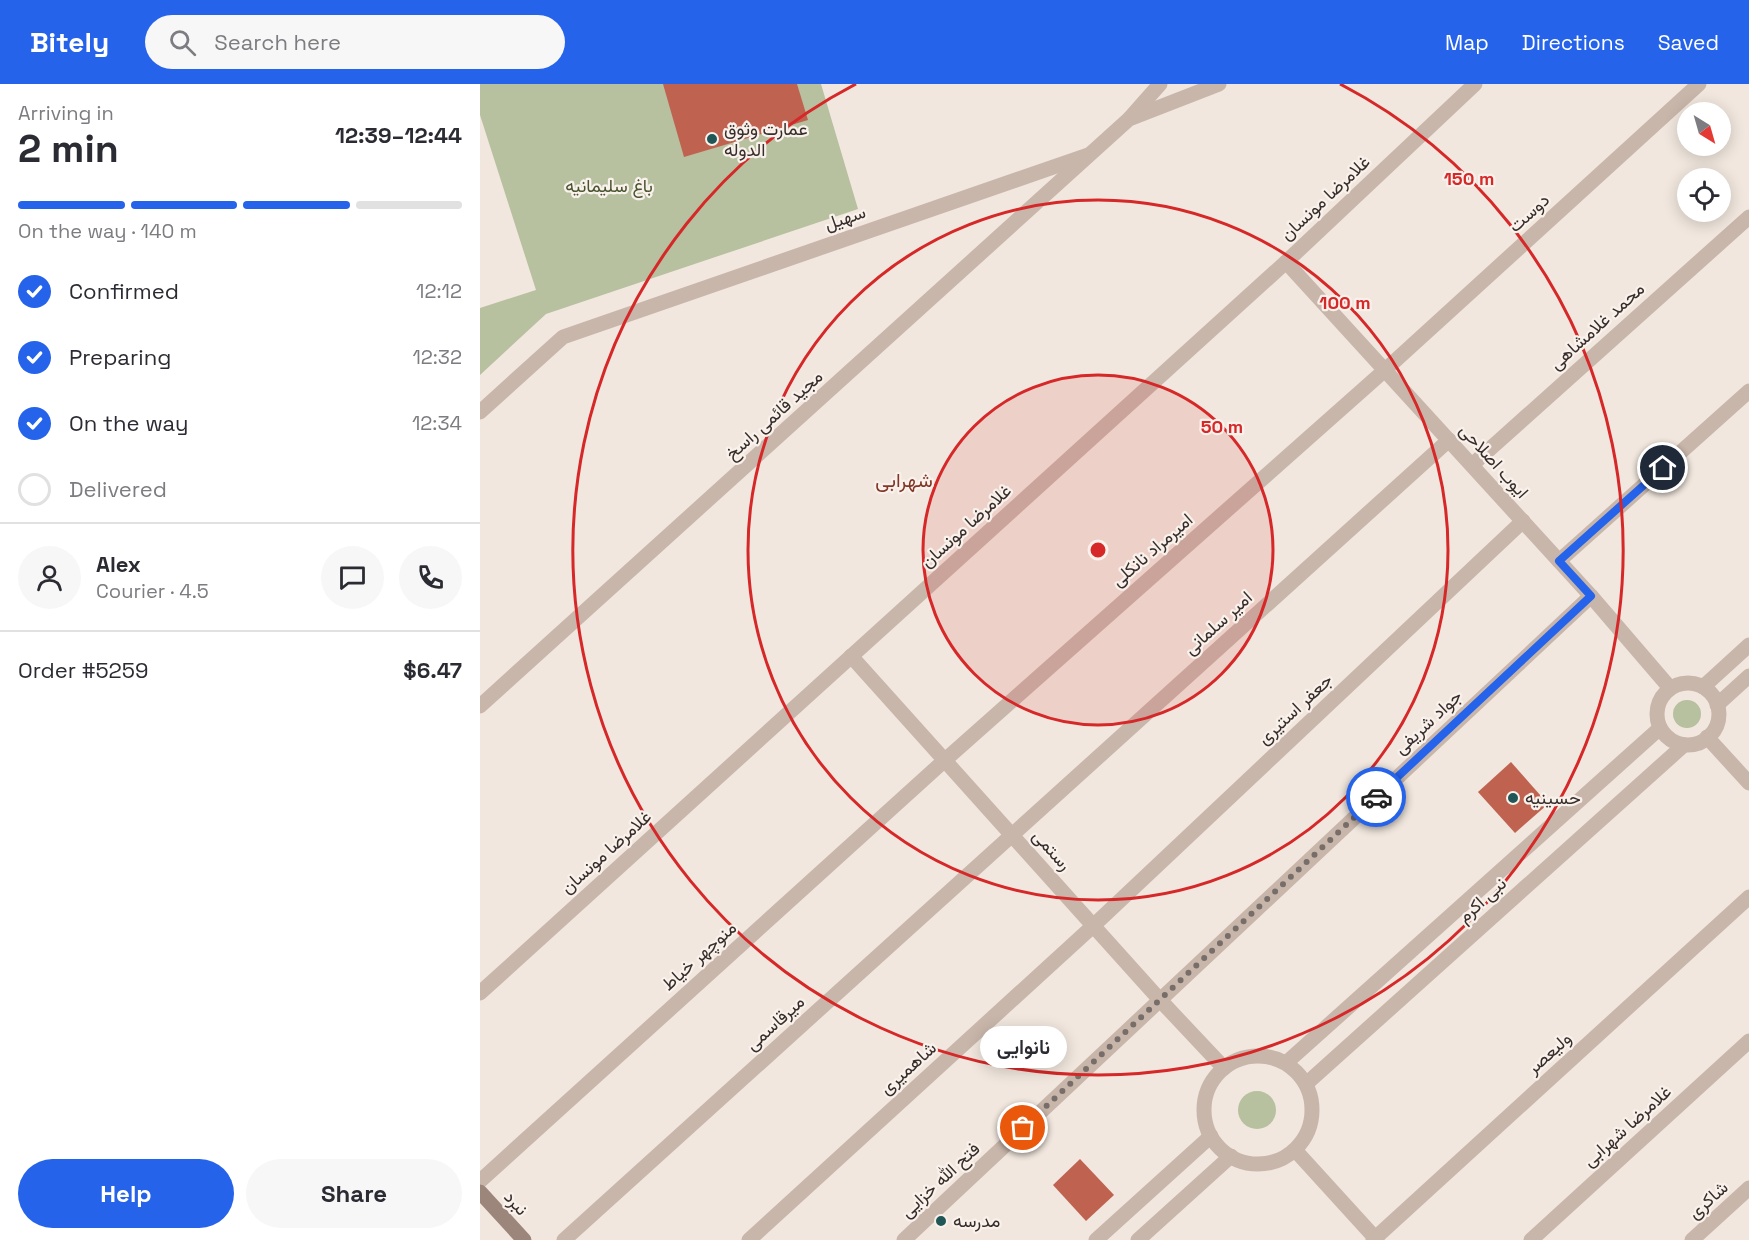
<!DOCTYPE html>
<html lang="en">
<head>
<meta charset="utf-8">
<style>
	:root { --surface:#fff; --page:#f7f7f7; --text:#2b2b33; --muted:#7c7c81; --line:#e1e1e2; --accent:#2563eb }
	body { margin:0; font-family:"Space Grotesk",Vazirmatn,sans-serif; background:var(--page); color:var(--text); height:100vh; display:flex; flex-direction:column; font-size:22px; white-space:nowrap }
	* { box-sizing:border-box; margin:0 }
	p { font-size:20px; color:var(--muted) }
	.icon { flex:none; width:33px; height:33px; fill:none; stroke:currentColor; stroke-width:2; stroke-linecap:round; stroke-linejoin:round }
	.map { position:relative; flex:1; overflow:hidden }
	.side { display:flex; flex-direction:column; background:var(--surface); width:480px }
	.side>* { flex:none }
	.needle { width:39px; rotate:143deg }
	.tools { position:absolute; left:1197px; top:18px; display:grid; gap:12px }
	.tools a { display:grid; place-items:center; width:54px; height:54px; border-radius:50%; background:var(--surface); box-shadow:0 3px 15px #0003; font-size:30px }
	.pin { position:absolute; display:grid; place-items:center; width:51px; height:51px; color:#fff; margin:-26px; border:3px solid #fff; border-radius:50%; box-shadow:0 2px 6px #0007 }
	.courier { position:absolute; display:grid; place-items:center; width:60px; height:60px; margin:-30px; border:4px solid #2563eb; border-radius:50%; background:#fff; color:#222; box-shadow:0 2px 8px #0007 }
	.bubble { position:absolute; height:42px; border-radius:21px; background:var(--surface); box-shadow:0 3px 15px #0003; font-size:20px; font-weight:600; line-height:42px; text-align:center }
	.overview em { font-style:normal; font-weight:600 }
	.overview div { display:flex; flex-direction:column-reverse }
	.overview { display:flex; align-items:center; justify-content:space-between; height:102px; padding:0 18px }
	h1 { font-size:39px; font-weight:600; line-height:45px }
	.bar { display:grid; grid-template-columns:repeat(4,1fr); gap:9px 6px; align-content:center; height:72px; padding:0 18px }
	.bar i { height:8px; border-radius:4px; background:var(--line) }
	.bar .current { background:var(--accent) }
	.bar p { grid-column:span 4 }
	.line { display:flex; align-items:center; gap:15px; padding:0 18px; border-top:2px solid var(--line) }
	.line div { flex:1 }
	.round { display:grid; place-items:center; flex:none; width:63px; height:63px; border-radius:32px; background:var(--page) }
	ol { padding:0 18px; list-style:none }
	li { display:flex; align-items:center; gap:18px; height:66px }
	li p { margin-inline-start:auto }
	li .icon { padding:6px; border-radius:50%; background:var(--accent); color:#fff; stroke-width:4 }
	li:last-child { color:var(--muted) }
	li i { width:33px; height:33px; border:3px solid var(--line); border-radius:50% }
	.button { display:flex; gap:12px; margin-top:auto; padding:12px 18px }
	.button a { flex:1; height:69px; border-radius:36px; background:var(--accent); color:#fff; font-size:24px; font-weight:600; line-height:69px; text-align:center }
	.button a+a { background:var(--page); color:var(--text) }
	header { display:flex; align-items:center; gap:36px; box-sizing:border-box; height:84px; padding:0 30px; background:var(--accent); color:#fff }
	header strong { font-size:28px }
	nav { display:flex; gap:33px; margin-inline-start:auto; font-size:21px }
	.search { width:420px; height:54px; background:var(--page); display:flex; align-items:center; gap:15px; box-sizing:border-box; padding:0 21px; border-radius:33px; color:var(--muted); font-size:22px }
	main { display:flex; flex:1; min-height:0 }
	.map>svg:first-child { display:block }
	.green { fill:#b7c09f }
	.building { fill:#bf624f }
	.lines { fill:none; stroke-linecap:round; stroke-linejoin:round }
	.minor { stroke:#c9b6ab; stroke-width:15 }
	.tertiary { stroke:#c9b6ab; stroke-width:15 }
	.secondary { stroke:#9c867c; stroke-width:15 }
	.done { stroke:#786e69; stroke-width:6; stroke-dasharray:0 10.8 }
	.route { stroke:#2563eb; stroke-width:8 }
	.ring { fill:none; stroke:#d62828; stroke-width:3 }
	.poi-dot { fill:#215656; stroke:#f9f1eb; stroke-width:2 }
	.labels { text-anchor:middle; stroke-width:4.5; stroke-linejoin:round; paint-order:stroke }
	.poi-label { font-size:18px; fill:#372d2a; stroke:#f9f1eb; text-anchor:start }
	.park-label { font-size:18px; fill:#49542f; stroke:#f9f1eb }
	.street-label { font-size:18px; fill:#372d2a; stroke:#f9f1eb }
	.neighbourhood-label { font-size:20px; fill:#813627; stroke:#f9f1eb }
	.centre { fill:#d62828; stroke:#f9f1eb; stroke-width:3 }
	.ring-label { font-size:18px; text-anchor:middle; font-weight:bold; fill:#d62828; stroke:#f9f1eb; stroke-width:4.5; stroke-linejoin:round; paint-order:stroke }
</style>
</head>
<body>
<header>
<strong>Bitely</strong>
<div class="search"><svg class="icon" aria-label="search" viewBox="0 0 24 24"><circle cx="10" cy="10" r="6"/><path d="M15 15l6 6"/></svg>Search here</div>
<nav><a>Map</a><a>Directions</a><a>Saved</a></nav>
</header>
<main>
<section class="side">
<div class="overview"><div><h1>2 min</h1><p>Arriving in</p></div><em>12:39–12:44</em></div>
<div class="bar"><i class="current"></i><i class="current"></i><i class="current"></i><i></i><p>On the way · 140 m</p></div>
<ol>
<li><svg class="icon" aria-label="check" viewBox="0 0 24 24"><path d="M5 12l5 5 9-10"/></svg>Confirmed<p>12:12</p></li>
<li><svg class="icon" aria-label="check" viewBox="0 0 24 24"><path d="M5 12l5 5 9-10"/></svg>Preparing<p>12:32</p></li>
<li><svg class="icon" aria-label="check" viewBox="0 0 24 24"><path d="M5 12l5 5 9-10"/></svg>On the way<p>12:34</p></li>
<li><i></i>Delivered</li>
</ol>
<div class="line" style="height:108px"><a class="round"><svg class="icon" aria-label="person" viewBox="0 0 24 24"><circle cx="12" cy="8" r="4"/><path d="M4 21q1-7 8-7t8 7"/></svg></a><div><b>Alex</b><p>Courier · 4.5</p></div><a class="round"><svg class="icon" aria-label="chat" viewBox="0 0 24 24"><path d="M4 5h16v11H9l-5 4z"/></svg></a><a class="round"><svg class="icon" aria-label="phone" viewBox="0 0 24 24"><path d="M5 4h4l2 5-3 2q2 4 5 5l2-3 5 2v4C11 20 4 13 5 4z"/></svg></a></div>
<div class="line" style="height:78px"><div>Order #5259</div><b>$6.47</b></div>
<div class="button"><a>Help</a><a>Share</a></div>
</section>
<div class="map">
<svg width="1269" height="1156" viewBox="0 0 1269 1156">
	<rect width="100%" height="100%" fill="#f1e7de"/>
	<g class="green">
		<polygon points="0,0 341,0 378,125 66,230 0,291 0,224 56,206 0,31"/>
		<circle cx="1207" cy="630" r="14"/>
		<circle cx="777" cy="1026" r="19"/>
	</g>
	<g class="building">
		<polygon points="183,0 317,0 328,36 204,73"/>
		<polygon points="1031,678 1068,720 1035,749 998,708"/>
		<polygon points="600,1075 634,1111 606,1137 573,1101"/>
	</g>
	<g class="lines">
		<g class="minor">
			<polyline points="650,34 680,0"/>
			<polyline points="806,178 1111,512 1190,604"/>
			<polyline points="0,328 83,253 608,71"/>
			<polyline points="992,381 1269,133"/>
			<polyline points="1079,477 1269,307"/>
			<polyline points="0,622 649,35 739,0"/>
			<polyline points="815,1066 897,1156"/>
			<polyline points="0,1097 465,676 905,286 1219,0"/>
			<polyline points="84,1156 969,356"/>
			<polyline points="269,1156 613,842 1043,437"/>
			<polyline points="424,1156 1111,512"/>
			<polyline points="893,1156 1269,813"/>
			<polyline points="1051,1156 1269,957"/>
			<polyline points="1212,1156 1269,1104"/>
		</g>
		<g class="tertiary">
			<polyline points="371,572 680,916 744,984"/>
			<circle cx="1208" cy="630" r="31"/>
			<polyline points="1223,603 1269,561"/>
			<polyline points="1237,621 1269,592"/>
			<polyline points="1227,653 1269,699"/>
			<polyline points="0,909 806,178 995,0"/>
			<circle cx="778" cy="1026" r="54"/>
			<polyline points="806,979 1180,644"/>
			<polyline points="826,1000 1204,661"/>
			<polyline points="616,1156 731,1052"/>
			<polyline points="658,1156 751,1072"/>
		</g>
		<polyline class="secondary" points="0,1108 44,1156"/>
	</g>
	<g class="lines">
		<polyline class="done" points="543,1044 896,713"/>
		<polyline class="route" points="896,713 1111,512 1079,477 1183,384"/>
	</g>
	<circle cx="618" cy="466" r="175" fill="#d62828" fill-opacity=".12"/>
	<g class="ring">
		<circle cx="618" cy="466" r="175"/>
		<circle cx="618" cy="466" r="350"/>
		<path d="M860 0A525 525 0 1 1 376 0"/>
	</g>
	<g class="poi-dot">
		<circle cx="232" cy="55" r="6"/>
		<circle cx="1033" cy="714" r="6"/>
		<circle cx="461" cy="1137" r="6"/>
	</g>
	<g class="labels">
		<g class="poi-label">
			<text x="244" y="51">عمارت وثوق<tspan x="244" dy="21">الدوله</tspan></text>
			<text x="1045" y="720">حسینیه</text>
			<text x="473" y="1143">مدرسه</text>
		</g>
		<g class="park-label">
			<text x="129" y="108">باغ سلیمانیه</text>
		</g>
		<g class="street-label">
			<text transform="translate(845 114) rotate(-43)" y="6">غلامرضا مونسان</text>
			<text transform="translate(1049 129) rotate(-42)" y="6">دوست</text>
			<text transform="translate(365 134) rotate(-19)" y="6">سهیل</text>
			<text transform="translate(1117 242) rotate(-42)" y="6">محمد غلامشاهی</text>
			<text transform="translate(294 331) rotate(-42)" y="6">مجید قائمی راسخ</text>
			<text transform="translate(1014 377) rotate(48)" y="6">ایوب اصلاحی</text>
			<text transform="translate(486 442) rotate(-42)" y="6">غلامرضا مونسان</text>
			<text transform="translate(672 466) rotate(-41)" y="6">امیرمراد نانکلی</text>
			<text transform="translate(738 539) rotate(-42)" y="6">امیر سلمانی</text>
			<text transform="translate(815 625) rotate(-43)" y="6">جعفر استیری</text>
			<text transform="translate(948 638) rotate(-43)" y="6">جواد شریفی</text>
			<text transform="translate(572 766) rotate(48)" y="6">رستمی</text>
			<text transform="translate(126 768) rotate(-42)" y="6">غلامرضا مونسان</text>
			<text transform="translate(1002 816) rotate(-42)" y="6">نبی اکرم</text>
			<text transform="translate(219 872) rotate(-42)" y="6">منوچهر خیاط</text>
			<text transform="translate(295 939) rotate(-42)" y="6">میرقاسمی</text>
			<text transform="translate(1069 969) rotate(-42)" y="6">ولیعصر</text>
			<text transform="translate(428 984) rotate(-42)" y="6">شاهمیری</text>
			<text transform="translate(1147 1042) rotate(-42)" y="6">غلامرضا شهرابی</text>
			<text transform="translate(460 1096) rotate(-43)" y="6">فتح الله خزایی</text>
			<text transform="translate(1228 1116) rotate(-42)" y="6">شاکری</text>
			<text transform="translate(36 1119) rotate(48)" y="6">نبرد</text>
		</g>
		<g class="neighbourhood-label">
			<text x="424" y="403">شهرابی</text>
		</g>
	</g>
	<circle cx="618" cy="466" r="9" class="centre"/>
	<g class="ring-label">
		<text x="989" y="101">150 m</text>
		<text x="865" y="225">100 m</text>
		<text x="742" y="349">50 m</text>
	</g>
</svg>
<div class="tools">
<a><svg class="needle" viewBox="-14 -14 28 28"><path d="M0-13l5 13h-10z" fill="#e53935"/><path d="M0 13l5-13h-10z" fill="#7c7c81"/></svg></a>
<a><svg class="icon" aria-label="locate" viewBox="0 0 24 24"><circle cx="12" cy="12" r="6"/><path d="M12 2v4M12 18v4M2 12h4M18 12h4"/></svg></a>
</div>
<div class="pin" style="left:543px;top:1044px;background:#ea580c"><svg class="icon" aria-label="bag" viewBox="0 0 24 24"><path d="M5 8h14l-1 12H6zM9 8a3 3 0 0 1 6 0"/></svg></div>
<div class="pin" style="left:1183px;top:384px;background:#1f2937"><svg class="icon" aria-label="home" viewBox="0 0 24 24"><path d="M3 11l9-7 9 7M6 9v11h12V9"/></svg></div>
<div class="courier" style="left:896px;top:713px"><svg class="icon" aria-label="car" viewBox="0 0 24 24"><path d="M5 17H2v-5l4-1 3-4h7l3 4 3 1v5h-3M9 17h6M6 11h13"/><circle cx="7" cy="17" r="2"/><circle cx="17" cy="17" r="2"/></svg></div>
<div class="bubble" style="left:500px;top:942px;width:87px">نانوایی</div>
</div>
</main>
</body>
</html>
